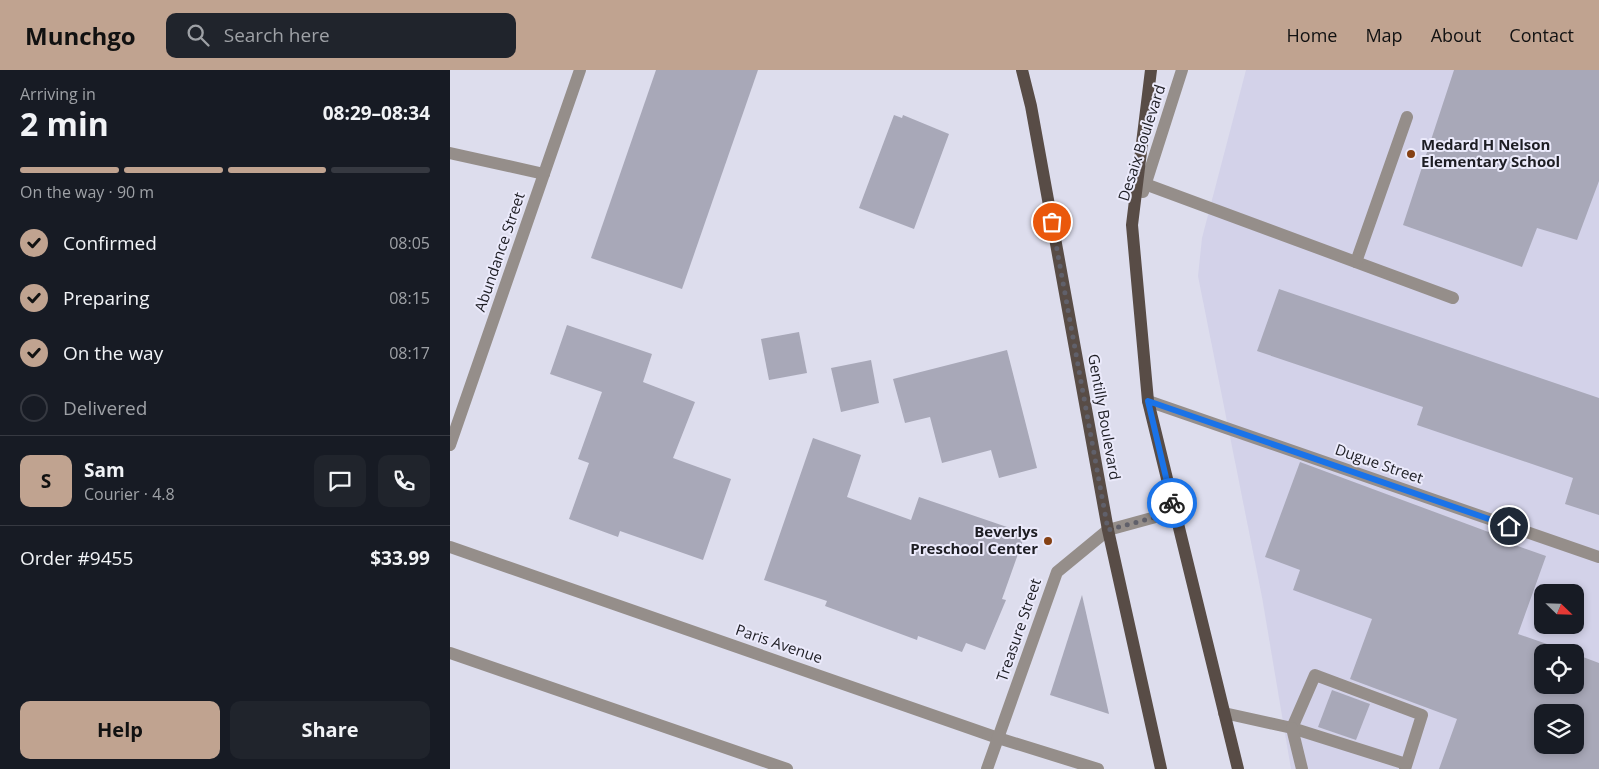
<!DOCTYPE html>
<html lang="en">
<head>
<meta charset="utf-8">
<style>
	:root { --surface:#171b24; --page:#20242c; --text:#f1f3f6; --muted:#9ea1a6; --line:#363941; --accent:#c0a390 }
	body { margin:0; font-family:"Open Sans",sans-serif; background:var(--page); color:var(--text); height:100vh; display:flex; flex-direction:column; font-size:19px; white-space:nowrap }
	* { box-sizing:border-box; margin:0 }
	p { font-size:16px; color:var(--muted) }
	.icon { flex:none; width:28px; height:28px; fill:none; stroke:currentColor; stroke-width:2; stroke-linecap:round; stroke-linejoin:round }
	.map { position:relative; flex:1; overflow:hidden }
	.drawer { display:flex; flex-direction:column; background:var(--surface); width:450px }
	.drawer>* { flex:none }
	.needle { width:32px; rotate:113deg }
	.controls { position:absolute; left:1084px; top:514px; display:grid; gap:10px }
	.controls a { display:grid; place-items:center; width:50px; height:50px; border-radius:10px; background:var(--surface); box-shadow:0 2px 8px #0003; font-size:25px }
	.pin { position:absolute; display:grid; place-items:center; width:42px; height:42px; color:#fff; margin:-21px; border:2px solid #fff; border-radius:50%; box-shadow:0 1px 5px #0007 }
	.courier { position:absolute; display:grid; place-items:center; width:50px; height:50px; margin:-25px; border:4px solid #1a73e8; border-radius:50%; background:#fff; color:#222; box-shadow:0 1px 6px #0007 }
	.headline em { font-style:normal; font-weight:700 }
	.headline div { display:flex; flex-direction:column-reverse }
	.headline { display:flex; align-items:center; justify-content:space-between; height:85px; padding:0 20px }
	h1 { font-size:32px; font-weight:700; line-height:38px }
	.bar { display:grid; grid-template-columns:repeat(4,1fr); gap:8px 5px; align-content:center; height:60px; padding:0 20px }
	.bar i { height:6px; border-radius:4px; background:var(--line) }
	.bar .on { background:var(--accent) }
	.bar p { grid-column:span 4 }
	.line { display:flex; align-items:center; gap:12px; padding:0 20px; border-top:1px solid var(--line) }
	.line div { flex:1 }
	.round { display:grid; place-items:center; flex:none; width:52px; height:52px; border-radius:10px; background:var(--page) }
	ol { padding:0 20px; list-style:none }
	li { display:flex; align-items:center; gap:15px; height:55px }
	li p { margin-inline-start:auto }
	li .icon { padding:5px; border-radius:50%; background:var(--accent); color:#111; stroke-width:4 }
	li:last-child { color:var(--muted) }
	li i { width:28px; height:28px; border:2px solid var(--line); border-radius:50% }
	.primary-button { display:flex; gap:10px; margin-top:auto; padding:10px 20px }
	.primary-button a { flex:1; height:58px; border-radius:10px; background:var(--accent); color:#111; font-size:20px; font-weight:700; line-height:58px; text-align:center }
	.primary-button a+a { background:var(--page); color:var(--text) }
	header { display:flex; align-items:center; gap:30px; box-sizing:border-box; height:70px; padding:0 25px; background:var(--accent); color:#111 }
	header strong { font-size:24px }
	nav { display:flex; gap:28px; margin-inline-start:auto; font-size:18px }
	.search { width:350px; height:45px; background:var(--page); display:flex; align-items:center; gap:12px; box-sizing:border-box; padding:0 18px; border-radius:10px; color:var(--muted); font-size:19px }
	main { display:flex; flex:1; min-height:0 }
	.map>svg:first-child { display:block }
	.built { fill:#d3d2e9; fill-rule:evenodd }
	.building { fill:#a8a8b8; fill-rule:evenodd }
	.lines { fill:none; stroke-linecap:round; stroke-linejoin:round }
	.minor { stroke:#958e8a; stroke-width:12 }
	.major { stroke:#584c46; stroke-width:12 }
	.done { stroke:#60606a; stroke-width:5; stroke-dasharray:0 9 }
	.route { stroke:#1a73e8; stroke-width:6 }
	.poi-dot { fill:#854114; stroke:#ebeafb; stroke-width:2 }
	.labels { text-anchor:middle; stroke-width:4; stroke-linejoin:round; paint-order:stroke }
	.street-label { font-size:15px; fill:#1d1d23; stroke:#ebeafb }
	.poi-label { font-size:15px; font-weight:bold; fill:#1d1d23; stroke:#ebeafb; text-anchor:start }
</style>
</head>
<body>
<header>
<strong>Munchgo</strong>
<div class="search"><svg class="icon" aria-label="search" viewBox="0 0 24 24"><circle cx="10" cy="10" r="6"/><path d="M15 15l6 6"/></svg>Search here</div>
<nav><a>Home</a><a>Map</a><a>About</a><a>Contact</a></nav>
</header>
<main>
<section class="drawer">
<div class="headline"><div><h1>2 min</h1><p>Arriving in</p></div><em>08:29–08:34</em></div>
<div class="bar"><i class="on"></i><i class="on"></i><i class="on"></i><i></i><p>On the way · 90 m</p></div>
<ol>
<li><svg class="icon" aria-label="check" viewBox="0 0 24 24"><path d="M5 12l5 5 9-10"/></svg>Confirmed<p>08:05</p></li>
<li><svg class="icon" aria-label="check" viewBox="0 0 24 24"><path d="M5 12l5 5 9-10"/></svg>Preparing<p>08:15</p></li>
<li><svg class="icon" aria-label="check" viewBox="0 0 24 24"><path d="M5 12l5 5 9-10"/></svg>On the way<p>08:17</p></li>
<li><i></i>Delivered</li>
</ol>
<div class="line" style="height:90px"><b class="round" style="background:var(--accent);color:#111">S</b><div><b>Sam</b><p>Courier · 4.8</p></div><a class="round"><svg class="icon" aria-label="chat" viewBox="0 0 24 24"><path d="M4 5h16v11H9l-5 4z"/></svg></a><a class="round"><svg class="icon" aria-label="phone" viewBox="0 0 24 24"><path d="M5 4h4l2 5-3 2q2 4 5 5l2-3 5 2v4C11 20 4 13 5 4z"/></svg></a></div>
<div class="line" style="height:65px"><div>Order #9455</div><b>$33.99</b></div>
<div class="primary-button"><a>Help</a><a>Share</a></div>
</section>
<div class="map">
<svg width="1149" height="699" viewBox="0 0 1149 699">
	<rect width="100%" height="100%" fill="#dddded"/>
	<path class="built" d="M796 0H1149V699H841L812 527 748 206 752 168ZM1092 522H1125V555H1092ZM1092 582H1125V615H1092ZM1092 642H1125V675H1092Z"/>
	<g class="building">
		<polygon points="206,0 308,0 232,219 141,188"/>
		<polygon points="1004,0 1149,0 1149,111 1127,170 1087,158 1072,197 953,155"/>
		<polygon points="444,45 452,48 453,45 499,64 464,159 409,138"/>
		<polygon points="829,219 1149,328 1149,445 1115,434 1123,408 967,355 973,337 807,281"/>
		<polygon points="117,255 202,284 193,312 245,332 223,388 281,409 253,490 170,461 168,467 119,449 139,393 128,389 152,322 100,304"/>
		<polygon points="349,262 357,303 319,310 311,269"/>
		<polygon points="557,280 587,398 549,408 541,380 492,393 480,347 455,353 443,309"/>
		<polygon points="421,290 429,333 391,342 381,298"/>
		<polygon points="363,368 411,385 397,427 461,450 469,427 569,461 567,468 573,470 552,529 556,530 535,580 516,573 512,582 468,566 467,570 375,536 377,531 314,510"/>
		<path d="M850 392 1052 467 1051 470 1096 486 1068 564 1120 582H1092V615H1125V584L1149 593V699H989L1007 649 900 609 922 549 843 520 850 500 815 487ZM1092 642H1125V675H1092Z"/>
		<polygon points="632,525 659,644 600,625"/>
		<polygon points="882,620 920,634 906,670 868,657"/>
	</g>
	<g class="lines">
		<g class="minor">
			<polyline points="0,83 94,104"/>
			<polyline points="695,114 1003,228"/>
			<polyline points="693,122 732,0"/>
			<polyline points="906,192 957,47"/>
			<polyline points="698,331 1149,487"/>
			<polyline points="0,375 130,0"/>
			<polyline points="0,477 548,668 648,699"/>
			<polyline points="0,583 337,699"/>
			<polyline points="774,643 842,658 865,605 972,645 955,699"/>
			<polyline points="842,658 956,694"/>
			<polyline points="842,658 852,699"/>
			<polyline points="537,699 607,502 658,460 724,442"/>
		</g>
		<g class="major">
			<polyline points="572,0 581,36 658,460 711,699"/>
			<polyline points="701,0 682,155 698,331 788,699"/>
		</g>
	</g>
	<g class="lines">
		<polyline class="done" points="602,152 658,460 724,442 722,433"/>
		<polyline class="route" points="722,433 698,331 1059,456"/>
	</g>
	<g class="poi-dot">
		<circle cx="961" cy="84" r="5"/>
		<circle cx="598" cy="471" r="5"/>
	</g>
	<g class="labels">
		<g class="street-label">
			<text transform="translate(692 73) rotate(-72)" y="5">Desaix Boulevard</text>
			<text transform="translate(50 182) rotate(-71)" y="5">Abundance Street</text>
			<text transform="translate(654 347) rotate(80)" y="5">Gentilly Boulevard</text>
			<text transform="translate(929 394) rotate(19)" y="5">Dugue Street</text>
			<text transform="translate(569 560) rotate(-71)" y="5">Treasure Street</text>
			<text transform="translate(329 574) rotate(19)" y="5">Paris Avenue</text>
		</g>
		<g class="poi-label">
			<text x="971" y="80">Medard H Nelson<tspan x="971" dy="17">Elementary School</tspan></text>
			<text x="588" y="467" text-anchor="end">Beverlys<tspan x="588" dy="17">Preschool Center</tspan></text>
		</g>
	</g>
</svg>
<div class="controls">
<a><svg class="needle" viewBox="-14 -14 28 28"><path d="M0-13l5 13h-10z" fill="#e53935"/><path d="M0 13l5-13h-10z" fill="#9ea1a6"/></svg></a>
<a><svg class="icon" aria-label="locate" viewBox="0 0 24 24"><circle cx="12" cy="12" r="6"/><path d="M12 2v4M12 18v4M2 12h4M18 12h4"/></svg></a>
<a><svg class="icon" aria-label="layers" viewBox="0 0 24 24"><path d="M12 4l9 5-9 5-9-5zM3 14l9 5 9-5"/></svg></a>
</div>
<div class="pin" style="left:602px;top:152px;background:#ea580c"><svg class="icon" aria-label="bag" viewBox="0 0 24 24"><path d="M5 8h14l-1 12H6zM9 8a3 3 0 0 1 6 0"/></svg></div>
<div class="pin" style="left:1059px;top:456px;background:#1f2937"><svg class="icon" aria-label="home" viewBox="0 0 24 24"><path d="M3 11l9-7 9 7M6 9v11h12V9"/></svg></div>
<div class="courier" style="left:722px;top:433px"><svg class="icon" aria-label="bike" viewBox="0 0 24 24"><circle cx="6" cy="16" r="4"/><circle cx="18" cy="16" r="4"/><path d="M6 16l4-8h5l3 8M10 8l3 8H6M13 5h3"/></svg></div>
</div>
</main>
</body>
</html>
